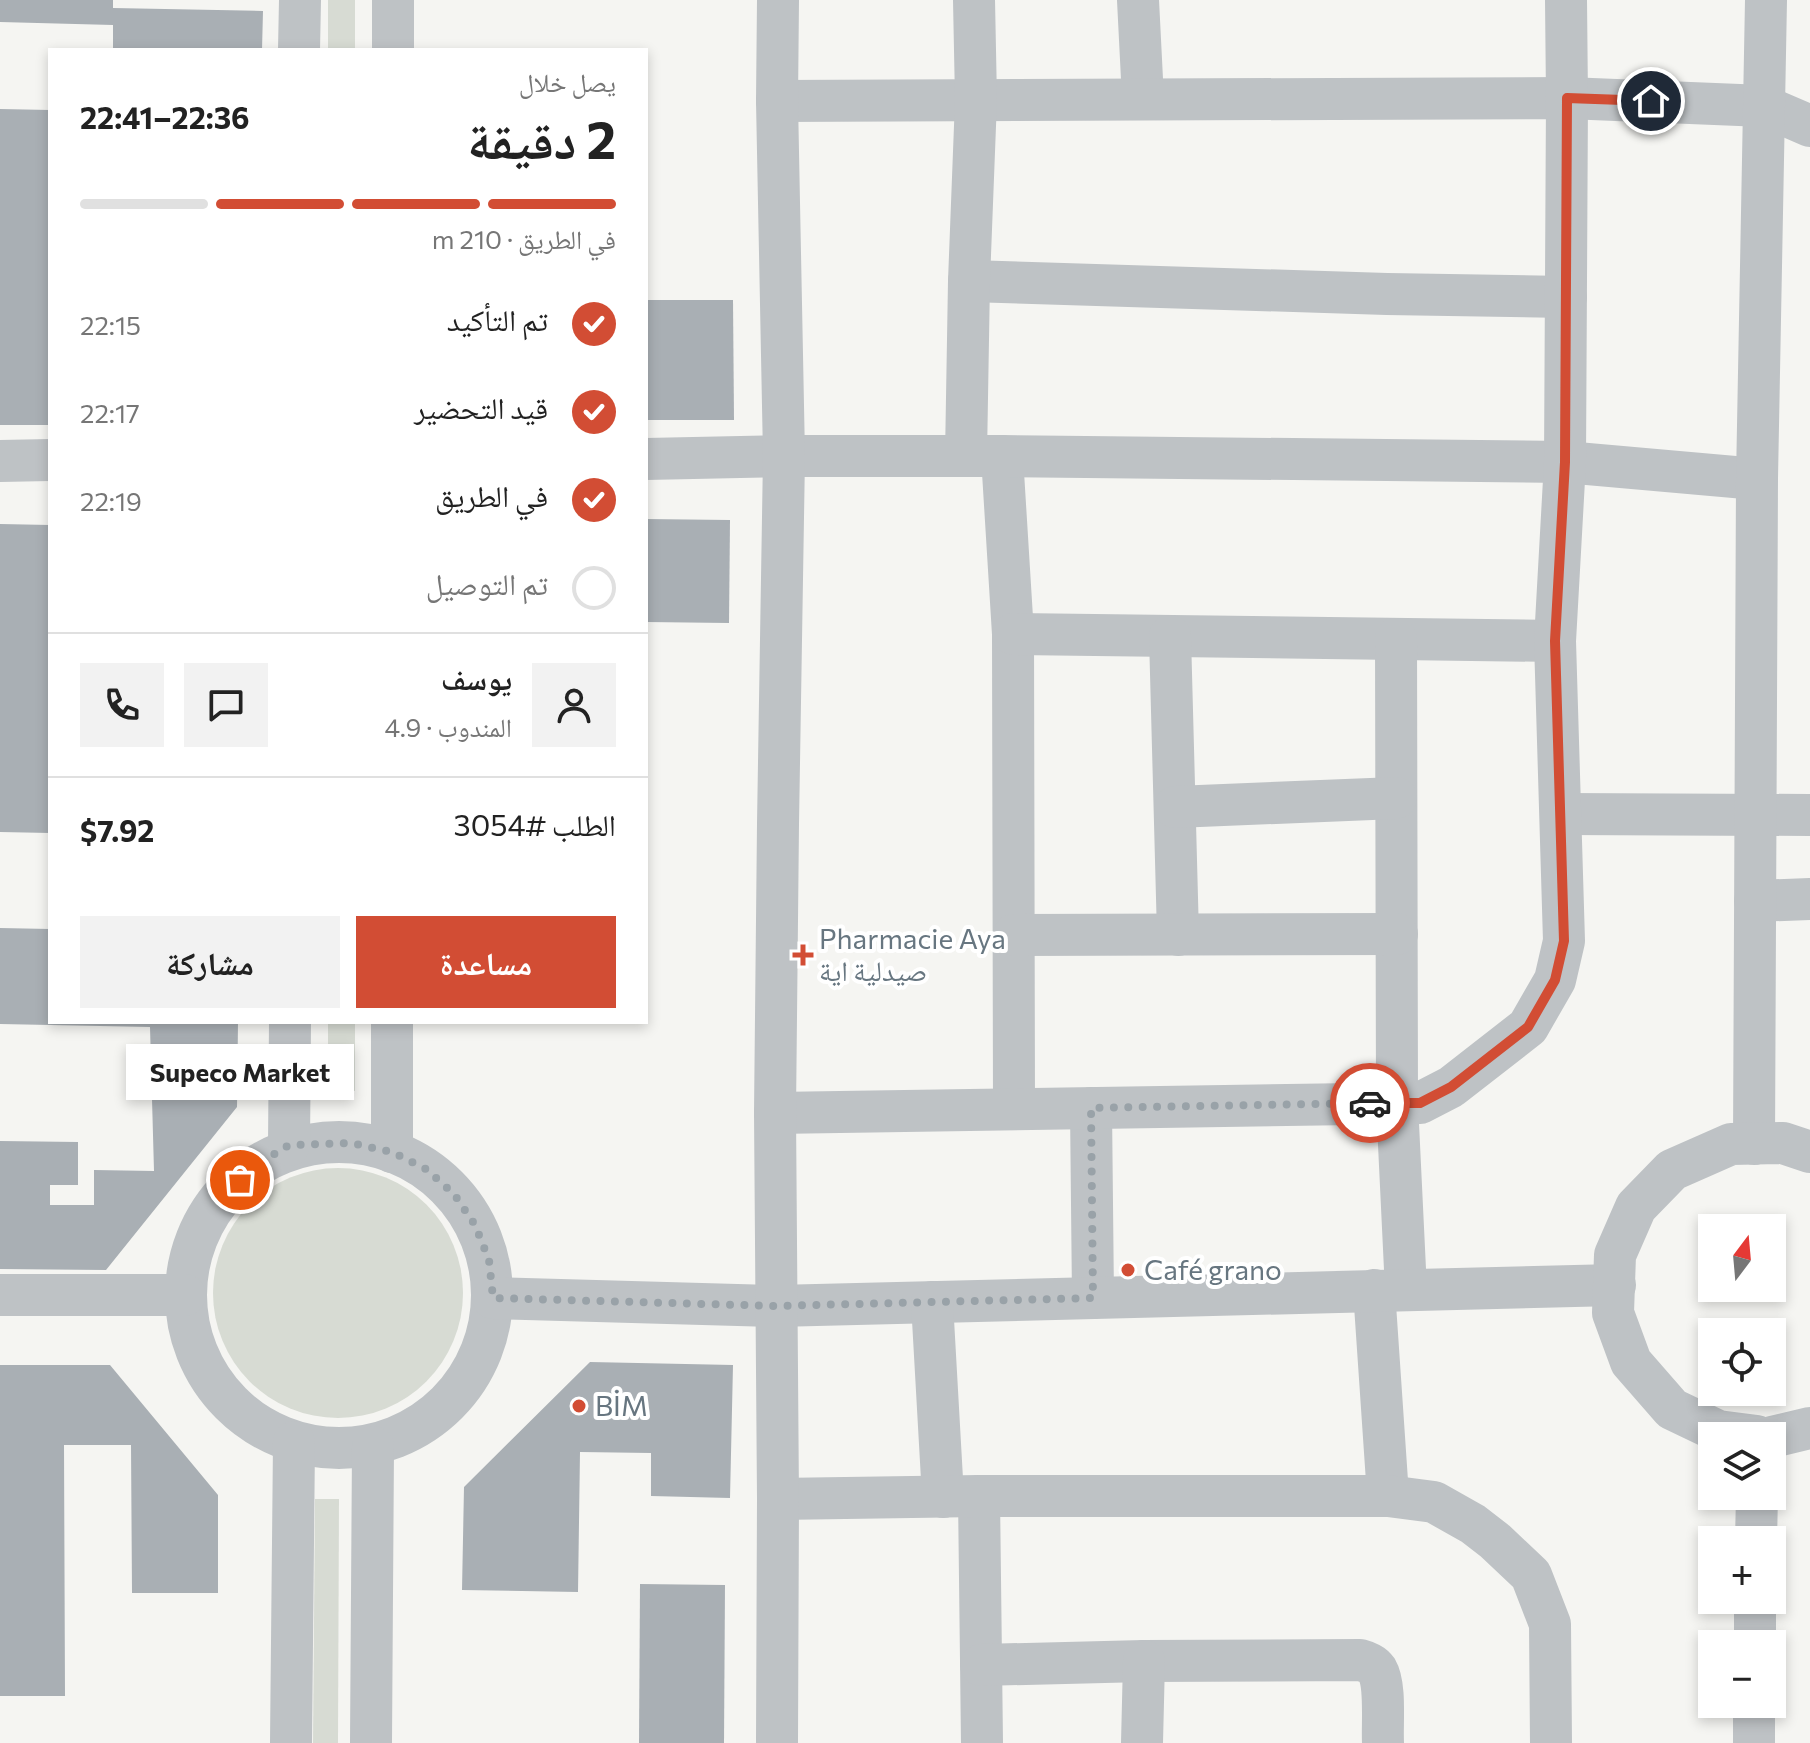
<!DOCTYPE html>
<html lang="ar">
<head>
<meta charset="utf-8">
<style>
	:root { --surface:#fff; --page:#f2f2f2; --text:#222; --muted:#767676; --line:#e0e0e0; --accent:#d24d34 }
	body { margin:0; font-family:Commissioner,"Noto Naskh Arabic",sans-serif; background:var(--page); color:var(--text); direction:rtl; height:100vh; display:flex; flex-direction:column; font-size:30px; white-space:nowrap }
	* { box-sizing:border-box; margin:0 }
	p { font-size:26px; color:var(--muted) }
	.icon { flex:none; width:44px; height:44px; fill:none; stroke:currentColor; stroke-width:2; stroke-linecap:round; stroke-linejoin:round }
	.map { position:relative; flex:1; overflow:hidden; direction:ltr }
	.side { position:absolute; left:48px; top:48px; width:600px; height:976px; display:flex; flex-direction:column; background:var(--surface); border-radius:0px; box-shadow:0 4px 12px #0003; direction:rtl }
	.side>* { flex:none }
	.needle { width:52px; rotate:16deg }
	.controls { position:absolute; left:1698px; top:1214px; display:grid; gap:16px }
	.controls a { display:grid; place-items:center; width:88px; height:88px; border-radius:0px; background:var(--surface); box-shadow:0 4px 12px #0003; font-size:40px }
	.pin { position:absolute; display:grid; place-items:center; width:68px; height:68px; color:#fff; margin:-34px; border:4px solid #fff; border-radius:50%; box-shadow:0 2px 8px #0007 }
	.courier { position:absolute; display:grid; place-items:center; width:80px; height:80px; margin:-40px; border:6px solid #d24d34; border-radius:50%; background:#fff; color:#222; box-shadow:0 2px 10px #0007 }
	.bubble { position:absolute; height:56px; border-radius:0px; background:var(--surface); box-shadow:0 4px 12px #0003; font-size:26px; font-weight:700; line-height:56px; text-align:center; direction:rtl }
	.head em { font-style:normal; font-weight:700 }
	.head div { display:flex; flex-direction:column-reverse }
	.head { display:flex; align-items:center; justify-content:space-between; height:136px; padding:0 32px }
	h1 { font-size:52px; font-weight:700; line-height:60px }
	.bar { display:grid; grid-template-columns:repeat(4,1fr); gap:12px 8px; align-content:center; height:96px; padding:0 32px }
	.bar i { height:10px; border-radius:6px; background:var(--line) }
	.bar .current { background:var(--accent) }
	.bar p { grid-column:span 4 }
	.line { display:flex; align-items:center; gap:20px; padding:0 32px; border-top:2px solid var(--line) }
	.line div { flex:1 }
	.round { display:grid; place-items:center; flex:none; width:84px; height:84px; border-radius:0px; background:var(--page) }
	ol { padding:0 32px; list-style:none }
	li { display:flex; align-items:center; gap:24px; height:88px }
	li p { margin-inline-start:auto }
	li .icon { padding:8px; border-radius:50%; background:var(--accent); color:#fff; stroke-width:4 }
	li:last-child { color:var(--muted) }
	li i { width:44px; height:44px; border:4px solid var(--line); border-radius:50% }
	.action { display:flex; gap:16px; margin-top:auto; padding:16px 32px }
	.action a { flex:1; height:92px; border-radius:0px; background:var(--accent); color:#fff; font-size:32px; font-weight:700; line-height:92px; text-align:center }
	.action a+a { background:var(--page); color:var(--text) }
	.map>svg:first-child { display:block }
	.green { fill:#d7dbd3 }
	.building { fill:#a9afb4 }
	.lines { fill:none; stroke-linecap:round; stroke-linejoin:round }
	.minor { stroke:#bec2c5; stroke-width:42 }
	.done { stroke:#99a2a8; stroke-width:8; stroke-dasharray:0 14.4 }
	.route { stroke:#d24d34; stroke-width:10 }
	.poi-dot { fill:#d24d34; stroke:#fff; stroke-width:3 }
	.labels { text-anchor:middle; stroke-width:8; stroke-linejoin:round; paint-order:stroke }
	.poi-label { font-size:28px; fill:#677680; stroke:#fff; text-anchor:start }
</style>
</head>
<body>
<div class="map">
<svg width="1810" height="1743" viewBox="0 0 1810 1743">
	<rect width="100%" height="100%" fill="#f5f5f2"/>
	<g class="green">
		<rect x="328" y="0" width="27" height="50"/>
		<polygon points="328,1022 355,1022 355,1091 328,1092"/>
		<circle cx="338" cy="1293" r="125"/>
		<polygon points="315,1499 339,1499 338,1743 313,1743"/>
	</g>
	<g class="building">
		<polygon points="0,0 113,0 113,8 263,11 262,50 113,50 113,25 0,22"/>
		<polygon points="0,109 50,110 50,425 0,425"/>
		<polygon points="646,300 733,300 734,420 646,420"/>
		<polygon points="646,519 730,520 729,623 646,622"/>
		<polygon points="0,524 50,525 50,833 0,832"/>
		<polygon points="0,928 50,929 50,1022 238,1022 237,1107 106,1270 0,1269 0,1141 78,1142 78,1185 50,1185 50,1205 94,1205 94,1170 154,1171 150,1027 0,1024"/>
		<polygon points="590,1362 733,1365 730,1498 651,1496 651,1453 580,1452 578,1592 462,1590 464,1487"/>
		<polygon points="0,1365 110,1365 218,1495 218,1593 132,1593 131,1445 64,1445 65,1696 0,1696"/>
		<polygon points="640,1584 725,1585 724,1743 639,1743"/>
	</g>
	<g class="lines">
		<g class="minor">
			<polyline points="1138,0 1143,99"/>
			<polyline points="299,50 300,0"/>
			<polyline points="393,50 393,0"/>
			<polyline points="777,101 1567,98 1764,106 1810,126"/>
			<polyline points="969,281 1387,294 1566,297"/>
			<polyline points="966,456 969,281 976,100 974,0"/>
			<polyline points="1002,456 1013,634 1014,1108"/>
			<polyline points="646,459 784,456 1002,456 1565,462 1757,479"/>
			<polyline points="0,461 50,460"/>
			<polyline points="1013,634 1555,641"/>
			<polyline points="1170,636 1178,935"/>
			<polyline points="1396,639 1397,1103 1406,1290"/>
			<polyline points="1175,807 1396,798"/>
			<polyline points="1562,814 1810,815"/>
			<polyline points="1755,901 1810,899"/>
			<polyline points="1014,935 1397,934"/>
			<polyline points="1091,1108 1093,1298"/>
			<polyline points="775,1113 1420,1103 1451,1087 1528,1027 1555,980 1564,941 1555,641 1565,462 1567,98 1566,0"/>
			<circle cx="339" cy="1295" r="153"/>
			<polyline points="1754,1144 1757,479 1766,0"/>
			<polyline points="289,1145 290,1022"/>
			<polyline points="392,1152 392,1022"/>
			<polyline points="1374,1290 1388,1496"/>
			<polyline points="0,1295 185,1295"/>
			<polyline points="493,1298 776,1306 1615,1285"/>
			<polyline points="932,1302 943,1497"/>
			<polyline points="1757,1436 1718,1431 1672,1409 1631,1362 1613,1313 1615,1255 1636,1207 1672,1170 1731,1144 1783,1143 1810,1152"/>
			<polyline points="1772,1437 1810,1428"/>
			<polyline points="979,1496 982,1743"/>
			<polyline points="778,1499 979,1496 1388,1496 1434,1502 1473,1524 1495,1541 1531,1575 1550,1624 1551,1743"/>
			<polyline points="1756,1540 1757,1496"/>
			<polyline points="1755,1644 1755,1600"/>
			<path d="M981 1665 1144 1661 1360 1660C1367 1662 1373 1664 1377 1670 1386 1685 1382 1724 1383 1743"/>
			<polyline points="291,1743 294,1442"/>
			<polyline points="371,1743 373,1447"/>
			<polyline points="777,1743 778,1499 775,1113 778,824 784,456 777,101 778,0"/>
			<polyline points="1142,1743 1144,1661"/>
			<polyline points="1754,1743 1754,1704"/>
		</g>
	</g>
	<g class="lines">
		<polyline class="done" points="240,1180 260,1163 289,1145 351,1143 392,1152 426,1169 454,1194 475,1225 489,1260 493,1298 776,1306 1093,1298 1091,1108 1370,1103"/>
		<polyline class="route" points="1370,1103 1420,1103 1451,1087 1528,1027 1555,980 1564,941 1555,641 1565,462 1567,98 1651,101"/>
	</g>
	<g class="poi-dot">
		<path d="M799 943h8v8h8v8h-8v8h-8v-8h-8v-8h8z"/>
		<circle cx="1128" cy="1270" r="8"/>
		<circle cx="579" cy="1406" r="8"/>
	</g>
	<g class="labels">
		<g class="poi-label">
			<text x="819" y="949">Pharmacie Aya<tspan x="819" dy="32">صيدلية اية</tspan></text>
			<text x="1144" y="1280">Café grano</text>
			<text x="595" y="1416">BİM</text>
		</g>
	</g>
</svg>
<div class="controls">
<a><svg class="needle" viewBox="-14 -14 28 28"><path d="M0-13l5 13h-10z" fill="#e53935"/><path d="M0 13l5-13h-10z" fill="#767676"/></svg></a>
<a><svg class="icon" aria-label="locate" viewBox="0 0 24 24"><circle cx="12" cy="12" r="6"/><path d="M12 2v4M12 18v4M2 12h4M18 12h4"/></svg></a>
<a><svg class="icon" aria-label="layers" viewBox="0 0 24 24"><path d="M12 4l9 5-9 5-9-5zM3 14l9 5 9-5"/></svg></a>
<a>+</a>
<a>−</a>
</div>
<div class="pin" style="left:240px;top:1180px;background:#ea580c"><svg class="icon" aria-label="bag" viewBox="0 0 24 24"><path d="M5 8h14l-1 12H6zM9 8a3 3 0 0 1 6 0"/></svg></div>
<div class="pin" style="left:1651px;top:101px;background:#1f2937"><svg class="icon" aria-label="home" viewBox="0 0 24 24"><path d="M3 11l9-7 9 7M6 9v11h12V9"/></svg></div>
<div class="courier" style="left:1370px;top:1103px"><svg class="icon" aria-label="car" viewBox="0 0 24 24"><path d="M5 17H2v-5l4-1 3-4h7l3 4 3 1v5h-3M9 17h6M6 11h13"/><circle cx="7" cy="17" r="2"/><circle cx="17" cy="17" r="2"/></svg></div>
<div class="bubble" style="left:126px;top:1044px;width:228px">Supeco Market</div>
<section class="side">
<div class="head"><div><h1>2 دقيقة</h1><p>يصل خلال</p></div><em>22:36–22:41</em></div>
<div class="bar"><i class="current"></i><i class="current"></i><i class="current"></i><i></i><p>في الطريق · 210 m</p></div>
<ol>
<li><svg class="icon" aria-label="check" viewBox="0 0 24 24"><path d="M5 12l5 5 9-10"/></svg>تم التأكيد<p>22:15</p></li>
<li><svg class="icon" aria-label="check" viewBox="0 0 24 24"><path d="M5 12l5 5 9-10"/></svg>قيد التحضير<p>22:17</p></li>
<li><svg class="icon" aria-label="check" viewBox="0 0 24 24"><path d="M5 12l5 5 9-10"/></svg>في الطريق<p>22:19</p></li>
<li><i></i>تم التوصيل</li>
</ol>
<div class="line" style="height:144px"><a class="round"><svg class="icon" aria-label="person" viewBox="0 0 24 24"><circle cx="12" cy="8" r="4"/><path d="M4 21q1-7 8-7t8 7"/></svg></a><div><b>يوسف</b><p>المندوب · 4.9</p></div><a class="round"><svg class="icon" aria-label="chat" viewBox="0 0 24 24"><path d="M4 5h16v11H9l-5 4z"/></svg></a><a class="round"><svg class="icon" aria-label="phone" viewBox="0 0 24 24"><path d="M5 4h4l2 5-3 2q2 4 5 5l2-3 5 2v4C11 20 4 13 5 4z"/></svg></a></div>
<div class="line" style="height:104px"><div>الطلب #3054</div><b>$7.92</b></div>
<div class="action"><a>مساعدة</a><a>مشاركة</a></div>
</section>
</div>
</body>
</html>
